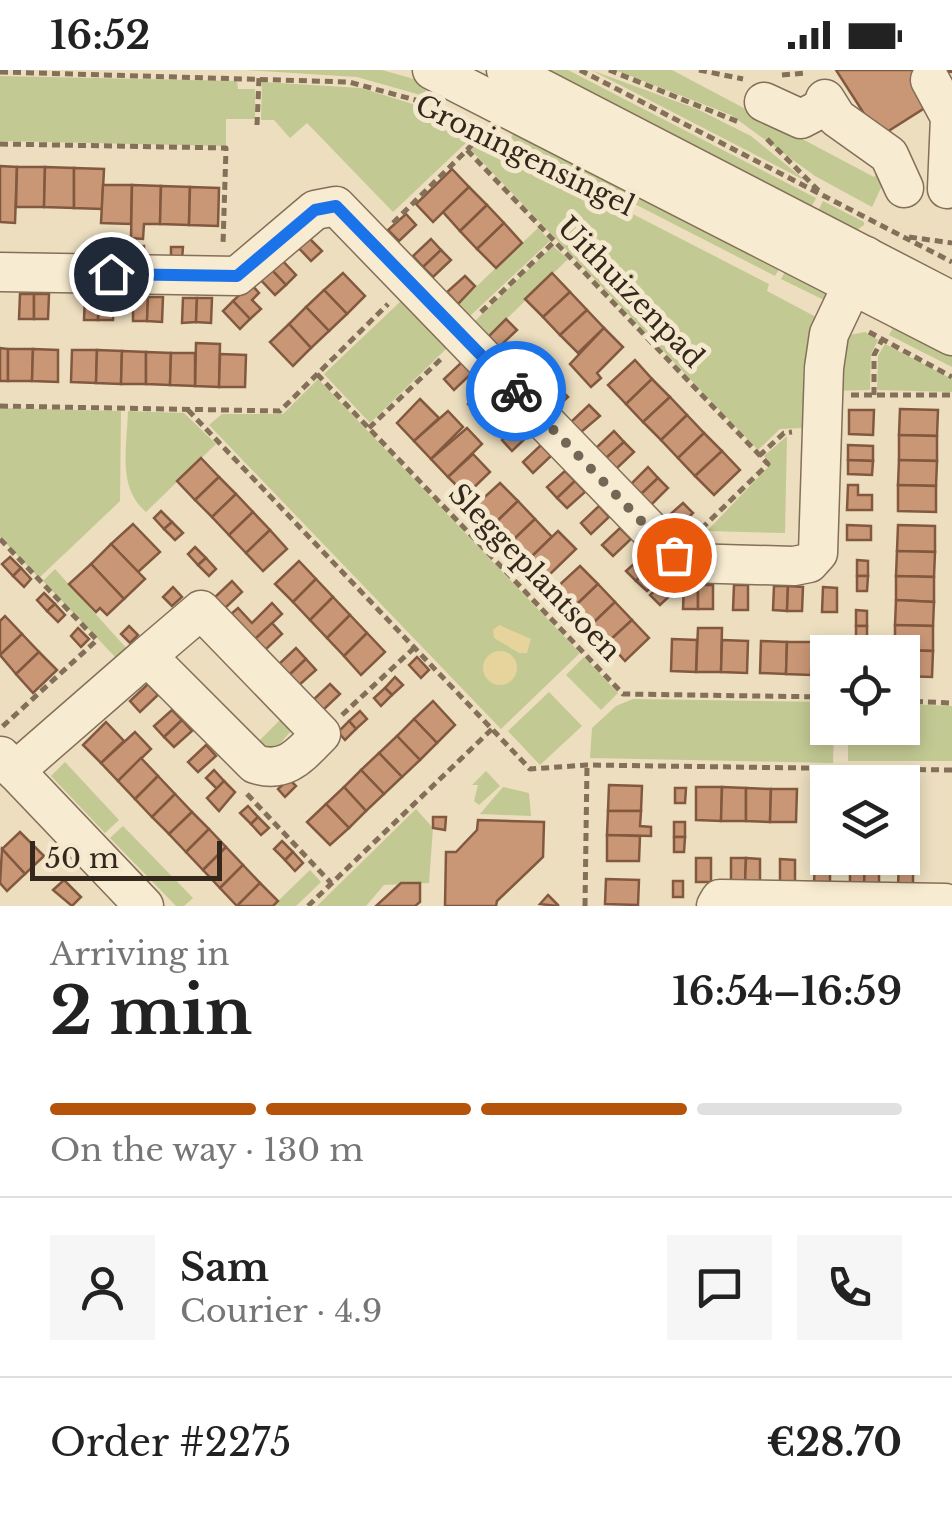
<!DOCTYPE html>
<html lang="en">
<head>
<meta charset="utf-8">
<style>
	:root { --surface:#fff; --page:#f6f6f6; --text:#222; --muted:#767676; --line:#e0e0e0; --accent:#b45309 }
	body { margin:0; font-family:"Libre Baskerville",serif; background:var(--page); color:var(--text); height:100vh; display:flex; flex-direction:column; font-size:38px; white-space:nowrap }
	* { box-sizing:border-box; margin:0 }
	p { font-size:32px; color:var(--muted) }
	.icon { flex:none; width:55px; height:55px; fill:none; stroke:currentColor; stroke-width:2; stroke-linecap:round; stroke-linejoin:round }
	.map { position:relative; height:836px; overflow:hidden }
	.side { display:flex; flex-direction:column; background:var(--surface); flex:1 }
	.side>* { flex:none }
	.buttons { position:absolute; left:810px; top:565px; display:grid; gap:20px }
	.buttons a { display:grid; place-items:center; width:110px; height:110px; border-radius:0px; background:var(--surface); box-shadow:0 5px 15px #0003; font-size:50px }
	.scale { position:absolute; left:30px; bottom:25px; width:192px; box-sizing:border-box; padding-left:10px; border:5px solid #34271c; border-top:0; font-size:28px; line-height:35px; white-space:nowrap; color:#34271c; -webkit-text-stroke:8px #f4e8ce; paint-order:stroke }
	.pin { position:absolute; display:grid; place-items:center; width:85px; height:85px; color:#fff; margin:-42px; border:5px solid #fff; border-radius:50%; box-shadow:0 2px 10px #0007 }
	.courier { position:absolute; display:grid; place-items:center; width:100px; height:100px; margin:-50px; border:8px solid #1a73e8; border-radius:50%; background:#fff; color:#222; box-shadow:0 2px 12px #0007 }
	.overview em { font-style:normal; font-weight:700 }
	.overview div { display:flex; flex-direction:column-reverse }
	.overview { display:flex; align-items:center; justify-content:space-between; height:170px; padding:0 50px }
	h1 { font-size:65px; font-weight:700; line-height:75px }
	.bar { display:grid; grid-template-columns:repeat(4,1fr); gap:15px 10px; align-content:center; height:120px; padding:0 50px }
	.bar i { height:12px; border-radius:8px; background:var(--line) }
	.bar .selected { background:var(--accent) }
	.bar p { grid-column:span 4 }
	.line { display:flex; align-items:center; gap:25px; padding:0 50px; border-top:2px solid var(--line) }
	.line div { flex:1 }
	.round { display:grid; place-items:center; flex:none; width:105px; height:105px; border-radius:0px; background:var(--page) }
	.status { display:flex; justify-content:space-between; align-items:center; height:70px; padding:0 50px; background:var(--surface); direction:ltr }
	.status svg { height:28px; fill:currentColor }
	.map>svg:first-child { display:block }
	.green { fill:#c3c993 }
	.sand { fill:#e7d39c }
	.building { fill:#c99776; stroke:#82593f; stroke-width:2.5 }
	.lines { fill:none; stroke-linecap:round; stroke-linejoin:round }
	.minor-casing { stroke:#846f58; stroke-width:41 }
	.path { stroke:#846f58; stroke-width:5; stroke-dasharray:8 5; stroke-linecap:butt }
	.minor { stroke:#f7ebd1; stroke-width:38 }
	.done { stroke:#746755; stroke-width:10; stroke-dasharray:0 18 }
	.route { stroke:#1a73e8; stroke-width:12 }
	.labels { text-anchor:middle; stroke-width:10; stroke-linejoin:round; paint-order:stroke }
	.street-label { font-size:28px; fill:#34271c; stroke:#f4e8ce }
</style>
</head>
<body>
<div class="status"><b>16:52</b><svg viewBox="0 0 49 12"><path d="M0 12V9h3v3zM5 12V6h3v6zM10 12V3h3v9zM15 12V0h3v12zM26 1h20v11H26zM47 4h2v5h-2z"/></svg></div>
<div class="map">
<svg width="952" height="836" viewBox="0 0 952 836">
	<rect width="100%" height="100%" fill="#ecdebf"/>
	<g class="green">
		<polygon points="246,0 382,0 414,9 431,6 424,26 357,7"/>
		<polygon points="544,0 568,0 816,128 806,147"/>
		<polygon points="591,0 697,39 751,66 806,111"/>
		<polygon points="615,0 672,0 874,107 880,99 888,103 872,137 815,106 731,45"/>
		<polygon points="0,6 237,11 238,19 255,19 255,49 226,49 226,76 0,71"/>
		<polygon points="262,12 361,18 419,36 418,42 470,69 393,142 307,53 290,68 274,50 261,50"/>
		<polygon points="520,50 786,187 775,206 510,70"/>
		<polygon points="478,72 503,85 506,79 769,214 767,221 816,247 803,299 803,358 780,359 758,380 470,79"/>
		<polygon points="823,131 864,152 864,155 848,166 813,151"/>
		<polygon points="538,158 550,171 470,246 458,234"/>
		<polygon points="553,176 568,189 489,266 475,251"/>
		<polygon points="791,191 829,212 828,232 781,209"/>
		<polygon points="402,230 449,276 370,353 324,304"/>
		<polygon points="899,247 952,283 952,297 889,265"/>
		<polygon points="865,262 878,270 871,284 870,320 834,321 846,271 849,265"/>
		<polygon points="885,274 952,309 952,322 877,320 878,286"/>
		<polygon points="318,309 580,583 501,659 209,355 222,344 283,344"/>
		<polygon points="0,338 121,341 120,431 39,508 0,467"/>
		<path d="M128 341 184 343 216 374 146 442C117 417 127 377 128 341Z"/>
		<polygon points="787,366 785,463 707,461 771,394 764,386"/>
		<polygon points="55,499 128,580 118,590 43,511"/>
		<polygon points="584,587 618,623 601,640 566,605"/>
		<polygon points="549,622 582,656 540,695 508,661"/>
		<polygon points="633,629 827,632 828,658 834,658 833,693 590,688 592,658 616,636"/>
		<polygon points="903,634 952,636 952,691 848,691 848,658 902,658"/>
		<polygon points="283,647 290,662 273,682 252,678"/>
		<polygon points="65,692 119,750 105,763 51,706"/>
		<polygon points="486,701 500,716 479,735 474,731 478,715 472,715"/>
		<polygon points="503,717 529,723 531,746 480,744"/>
		<polygon points="416,739 433,758 429,813 384,815 366,836 317,836"/>
		<polygon points="123,756 193,828 184,836 176,836 110,768"/>
		<polygon points="310,800 321,812 296,836 273,836"/>
	</g>
	<g class="sand">
		<polygon points="499,555 531,569 527,583 519,583 494,568 493,560"/>
		<circle cx="500" cy="598" r="17"/>
	</g>
	<g class="building">
		<polygon points="836,0 952,0 952,2 931,0 931,34 879,67"/>
		<polygon points="0,96 17,97 15,153 0,152"/>
		<polygon points="17,97 45,97 44,137 16,137"/>
		<polygon points="45,97 74,98 74,138 44,137"/>
		<polygon points="74,98 104,99 102,139 74,138"/>
		<polygon points="452,99 469,117 433,152 416,134"/>
		<polygon points="103,115 132,115 131,154 101,153"/>
		<polygon points="132,115 161,116 160,154 144,154 143,169 131,168"/>
		<polygon points="161,116 190,117 189,155 160,154"/>
		<polygon points="190,117 219,118 218,156 189,155"/>
		<polygon points="469,117 487,135 460,161 443,142"/>
		<polygon points="487,135 504,153 477,179 460,161"/>
		<polygon points="406,144 416,155 399,171 388,160"/>
		<polygon points="504,153 522,173 496,198 477,179"/>
		<polygon points="304,163 322,181 311,191 294,173"/>
		<polygon points="431,169 441,180 423,197 413,186"/>
		<rect x="131" y="176" width="13" height="11"/>
		<polygon points="171,177 183,177 182,189 171,188"/>
		<polygon points="441,180 451,190 433,207 423,197"/>
		<polygon points="279,187 296,205 286,215 269,197"/>
		<polygon points="269,197 286,215 275,225 258,207"/>
		<polygon points="343,203 365,226 347,244 324,220"/>
		<polygon points="552,203 570,222 543,247 525,229"/>
		<polygon points="465,206 475,216 458,234 447,222"/>
		<polygon points="251,214 259,223 252,230 261,239 250,249 233,231"/>
		<polygon points="324,220 347,244 329,261 306,237"/>
		<polygon points="570,222 587,240 560,265 543,247"/>
		<polygon points="20,224 34,224 34,249 19,249"/>
		<polygon points="34,224 49,224 48,249 34,249"/>
		<polygon points="85,225 99,226 98,250 84,250"/>
		<polygon points="99,226 114,226 113,250 98,250"/>
		<polygon points="133,226 148,227 147,251 133,251"/>
		<polygon points="148,227 163,227 162,252 147,251"/>
		<polygon points="183,228 197,228 196,252 182,253"/>
		<polygon points="197,228 212,228 211,253 196,252"/>
		<polygon points="233,231 250,249 240,259 223,241"/>
		<polygon points="306,237 329,261 311,278 289,254"/>
		<polygon points="587,240 604,258 578,283 560,265"/>
		<polygon points="506,249 517,260 499,277 489,266"/>
		<polygon points="289,254 311,278 293,296 270,272"/>
		<polygon points="604,258 623,277 597,303 601,308 591,317 570,294"/>
		<polygon points="196,273 220,274 219,317 195,316"/>
		<polygon points="531,275 541,285 523,302 513,292"/>
		<polygon points="0,278 8,279 8,311 0,311"/>
		<polygon points="8,279 33,279 32,311 8,311"/>
		<polygon points="33,279 58,280 58,312 32,311"/>
		<polygon points="72,280 97,280 96,313 71,312"/>
		<polygon points="97,280 122,281 121,314 96,313"/>
		<polygon points="122,281 146,282 146,314 121,314"/>
		<polygon points="146,282 171,283 170,315 146,314"/>
		<polygon points="171,283 195,283 195,316 170,315"/>
		<polygon points="220,284 246,285 245,317 219,317"/>
		<polygon points="541,285 551,295 533,312 523,302"/>
		<polygon points="635,290 652,309 626,334 608,315"/>
		<polygon points="462,292 472,303 454,320 444,309"/>
		<polygon points="652,309 670,327 643,352 626,334"/>
		<polygon points="551,310 568,327 557,337 541,320"/>
		<polygon points="486,318 496,328 478,345 468,334"/>
		<polygon points="670,327 687,345 661,370 643,352"/>
		<polygon points="496,328 506,338 488,355 478,345"/>
		<polygon points="420,329 439,348 414,371 397,353"/>
		<polygon points="589,335 600,346 581,362 571,352"/>
		<polygon points="900,339 938,340 937,366 899,365"/>
		<polygon points="849,340 874,340 873,365 849,364"/>
		<polygon points="448,341 463,357 431,389 414,371"/>
		<polygon points="687,345 704,363 678,388 661,370"/>
		<polygon points="520,353 530,364 512,381 502,370"/>
		<polygon points="467,358 482,374 448,407 431,389"/>
		<polygon points="614,361 624,372 606,388 596,378"/>
		<polygon points="704,363 722,381 695,406 678,388"/>
		<polygon points="899,365 937,366 937,391 899,390"/>
		<polygon points="624,372 634,382 616,399 606,388"/>
		<polygon points="541,375 551,386 533,403 523,392"/>
		<polygon points="848,375 873,376 873,391 848,390"/>
		<polygon points="722,381 740,400 714,425 695,406"/>
		<polygon points="473,384 490,402 466,425 448,407"/>
		<polygon points="201,388 219,407 195,430 177,411"/>
		<polygon points="848,390 873,391 872,405 848,404"/>
		<polygon points="899,390 937,391 936,416 898,415"/>
		<polygon points="648,397 658,408 641,424 631,414"/>
		<polygon points="565,401 575,411 557,428 547,417"/>
		<polygon points="219,407 236,424 212,447 195,430"/>
		<polygon points="658,408 668,418 651,435 641,424"/>
		<polygon points="575,411 585,422 567,438 557,428"/>
		<polygon points="500,413 518,431 494,454 476,435"/>
		<polygon points="848,415 858,415 858,425 872,425 872,440 847,440"/>
		<polygon points="898,415 936,416 936,442 898,441"/>
		<polygon points="236,424 253,442 229,465 212,447"/>
		<polygon points="518,431 535,449 511,472 494,454"/>
		<polygon points="683,433 693,443 676,460 665,449"/>
		<polygon points="599,436 609,447 591,464 581,453"/>
		<polygon points="161,441 172,452 164,459 154,448"/>
		<polygon points="253,442 270,460 246,483 229,465"/>
		<polygon points="535,449 552,467 528,490 511,472"/>
		<polygon points="172,452 183,463 175,470 164,459"/>
		<polygon points="133,454 160,482 138,502 111,474"/>
		<polygon points="847,455 871,456 871,470 847,470"/>
		<polygon points="898,455 935,456 935,482 897,481"/>
		<polygon points="620,458 631,469 613,486 602,475"/>
		<polygon points="270,460 287,479 263,501 246,483"/>
		<polygon points="558,461 576,479 546,508 528,490"/>
		<polygon points="111,474 145,509 124,529 91,494"/>
		<polygon points="195,477 206,488 198,495 188,484"/>
		<polygon points="897,481 935,482 934,507 896,506"/>
		<polygon points="645,484 654,494 636,511 626,501"/>
		<polygon points="10,487 21,498 13,506 2,494"/>
		<polygon points="206,488 216,499 209,506 198,495"/>
		<polygon points="857,490 868,491 868,506 857,506"/>
		<polygon points="299,491 316,509 293,532 275,514"/>
		<polygon points="91,494 124,529 107,545 100,538 96,542 69,514"/>
		<polygon points="654,494 665,505 647,521 636,511"/>
		<polygon points="580,496 598,514 574,537 556,518"/>
		<polygon points="21,498 31,509 24,517 13,506"/>
		<polygon points="857,506 868,506 867,521 857,521"/>
		<polygon points="896,506 934,507 934,532 896,530"/>
		<polygon points="668,508 678,518 660,535 650,525"/>
		<polygon points="316,509 333,527 310,550 293,532"/>
		<polygon points="232,511 242,522 224,539 214,528"/>
		<polygon points="598,514 615,532 591,555 574,537"/>
		<polygon points="684,514 698,515 698,539 683,539"/>
		<rect x="698" y="515" width="15" height="24"/>
		<polygon points="734,515 748,515 748,540 733,540"/>
		<polygon points="774,516 788,516 787,541 773,540"/>
		<polygon points="788,516 803,517 802,541 787,541"/>
		<polygon points="173,517 182,527 172,536 163,527"/>
		<polygon points="823,517 837,518 837,542 822,542"/>
		<polygon points="44,523 55,534 47,541 37,530"/>
		<polygon points="333,527 350,545 327,568 310,550"/>
		<polygon points="896,530 934,532 933,556 895,555"/>
		<polygon points="615,532 632,550 608,572 591,555"/>
		<polygon points="272,533 282,544 254,570 230,545 238,538 252,553"/>
		<polygon points="55,534 65,545 58,552 47,541"/>
		<polygon points="856,540 867,541 867,556 856,556"/>
		<polygon points="350,545 367,563 344,586 327,568"/>
		<polygon points="5,546 22,564 0,585 0,551"/>
		<polygon points="632,550 649,568 625,591 608,572"/>
		<polygon points="272,553 282,564 264,581 254,570"/>
		<polygon points="895,555 933,556 933,581 895,580"/>
		<polygon points="129,556 138,565 130,573 121,564"/>
		<rect x="856" y="556" width="11" height="15"/>
		<polygon points="78,558 89,569 81,577 71,566"/>
		<polygon points="698,558 722,558 721,602 696,602"/>
		<polygon points="367,563 385,582 361,605 344,586"/>
		<polygon points="22,564 39,582 16,604 0,585"/>
		<polygon points="672,569 697,570 696,602 671,601"/>
		<polygon points="722,570 748,571 747,603 721,602"/>
		<polygon points="761,571 787,572 786,604 760,603"/>
		<polygon points="787,572 812,572 811,605 786,604"/>
		<polygon points="812,572 837,573 837,582 828,582 828,605 811,605"/>
		<polygon points="296,578 306,589 288,606 278,595"/>
		<polygon points="895,580 933,581 932,607 902,606 902,582"/>
		<polygon points="39,582 57,600 33,623 16,604"/>
		<polygon points="417,587 429,600 421,608 409,595"/>
		<polygon points="306,589 316,600 298,616 288,606"/>
		<polygon points="395,607 403,615 392,625 385,618"/>
		<polygon points="148,614 158,625 140,642 130,631"/>
		<polygon points="330,614 340,624 322,641 312,631"/>
		<polygon points="385,618 392,625 381,636 374,628"/>
		<polygon points="433,631 455,655 437,673 414,649"/>
		<polygon points="172,640 182,650 164,667 154,656"/>
		<polygon points="360,641 367,649 356,659 349,651"/>
		<polygon points="414,649 437,673 420,690 397,666"/>
		<polygon points="182,650 192,661 174,677 164,667"/>
		<polygon points="349,651 356,659 345,670 338,662"/>
		<polygon points="106,652 124,671 101,693 83,675"/>
		<polygon points="135,662 151,679 118,711 101,693"/>
		<polygon points="397,666 420,690 402,707 379,683"/>
		<polygon points="206,675 216,686 198,702 188,692"/>
		<polygon points="379,683 402,707 384,724 361,700"/>
		<polygon points="141,688 158,706 135,729 118,711"/>
		<polygon points="214,700 224,711 217,719 206,708"/>
		<polygon points="361,700 384,724 366,741 344,717"/>
		<polygon points="158,706 175,724 152,747 135,729"/>
		<polygon points="289,709 296,716 285,727 278,719"/>
		<polygon points="224,711 235,722 219,741 207,728"/>
		<polygon points="609,715 642,716 641,741 608,741"/>
		<polygon points="344,717 366,741 349,758 326,734"/>
		<polygon points="696,717 722,717 721,751 696,750"/>
		<polygon points="722,717 746,718 746,751 721,751"/>
		<polygon points="675,718 686,718 685,733 675,733"/>
		<polygon points="746,718 771,719 770,752 746,751"/>
		<polygon points="771,719 797,719 796,752 770,752"/>
		<polygon points="815,720 828,720 828,753 814,752"/>
		<polygon points="902,722 916,722 915,755 902,754"/>
		<polygon points="175,724 192,742 169,764 152,747"/>
		<polygon points="326,734 349,758 330,775 307,752"/>
		<polygon points="248,736 258,747 251,754 240,743"/>
		<polygon points="608,741 641,741 640,756 651,757 651,766 607,765"/>
		<polygon points="192,742 209,759 186,782 169,764"/>
		<polygon points="258,747 269,758 261,765 251,754"/>
		<polygon points="433,747 446,747 445,760 433,758"/>
		<polygon points="478,750 544,752 543,787 497,831 496,836 445,836 446,782 456,782 477,760"/>
		<rect x="674" y="752" width="11" height="15"/>
		<polygon points="209,759 226,777 203,800 186,782"/>
		<polygon points="20,762 44,786 25,804 2,779"/>
		<polygon points="607,765 640,766 639,791 607,791"/>
		<polygon points="674,767 685,767 684,782 674,782"/>
		<polygon points="282,771 293,782 285,790 274,779"/>
		<polygon points="226,777 243,795 220,818 203,800"/>
		<polygon points="2,779 25,804 7,821 0,813"/>
		<polygon points="816,780 828,780 829,790 816,790"/>
		<polygon points="293,782 303,793 295,801 285,790"/>
		<rect x="696" y="788" width="15" height="24"/>
		<polygon points="731,788 746,788 745,813 731,812"/>
		<polygon points="746,788 760,789 760,813 745,813"/>
		<polygon points="780,789 795,790 795,814 780,814"/>
		<polygon points="815,790 830,790 830,814 814,814"/>
		<polygon points="850,791 865,791 864,815 850,815"/>
		<polygon points="865,791 879,791 879,816 864,815"/>
		<polygon points="899,792 913,792 913,816 898,816"/>
		<polygon points="243,795 260,813 237,836 220,818"/>
		<polygon points="606,809 639,810 638,835 605,834"/>
		<polygon points="64,810 81,827 72,836 53,820"/>
		<rect x="673" y="811" width="10" height="16"/>
		<polygon points="260,813 278,831 273,836 237,836"/>
		<polygon points="401,813 420,813 420,832 415,836 376,836"/>
		<polygon points="548,825 558,835 557,836 540,834"/>
	</g>
	<g class="lines">
		<defs>
			<g id="minor">
				<polyline points="432,0 952,266"/>
				<polyline points="506,0 952,231"/>
				<polyline points="930,10 950,47 947,119"/>
				<polyline points="825,29 837,48 889,85 904,118"/>
				<polyline points="764,32 801,49 828,35"/>
				<polyline points="0,202 237,206 315,140 336,136 674,485 688,493 794,496 809,493 818,483 824,298 829,264 866,186"/>
				<polyline points="1,686 144,836"/>
				<path d="M15 701 147 586 255 694C286 704 300 685 321 664L201 540 147 586"/>
				<polyline points="716,836 720,829 945,833"/>
			</g>
		</defs>
		<use href="#minor" class="minor-casing"/>
		<g class="path">
			<polyline points="580,0 952,192"/>
			<polyline points="609,0 741,53"/>
			<polyline points="699,0 743,9"/>
			<polyline points="0,2 349,12 419,31"/>
			<polyline points="782,5 806,3"/>
			<polyline points="257,55 259,8"/>
			<polyline points="767,69 819,121"/>
			<polyline points="0,74 226,78 223,174"/>
			<polyline points="467,80 484,62"/>
			<polyline points="393,153 467,80 768,394 697,463"/>
			<polyline points="909,167 952,173"/>
			<polyline points="481,242 555,171"/>
			<polyline points="869,262 952,307"/>
			<polyline points="317,304 623,624 828,627"/>
			<polyline points="851,325 952,325"/>
			<polyline points="874,325 874,285 882,270"/>
			<polyline points="0,336 280,341 388,234"/>
			<polyline points="188,340 530,699 587,695 952,700"/>
			<polyline points="369,358 442,288"/>
			<polyline points="759,386 784,363 792,362"/>
			<polyline points="0,469 97,570 2,657"/>
			<polyline points="902,631 952,633"/>
			<polyline points="342,645 414,578"/>
			<polyline points="247,724 331,813"/>
			<polyline points="308,836 493,658"/>
			<polyline points="585,836 587,695"/>
		</g>
		<use href="#minor" class="minor"/>
	</g>
	<g class="lines">
		<polyline class="done" points="516,321 674,485"/>
		<polyline class="route" points="111,204 237,206 315,140 336,136 516,321"/>
	</g>
	<g class="labels">
		<g class="street-label">
			<text transform="translate(525 85) rotate(26)" y="10">Groningensingel</text>
			<text transform="translate(631 222) rotate(46)" y="10">Uithuizenpad</text>
			<text transform="translate(535 502) rotate(46)" y="10">Sleggeplantsoen</text>
		</g>
	</g>
</svg>
<div class="buttons">
<a><svg class="icon" aria-label="locate" viewBox="0 0 24 24"><circle cx="12" cy="12" r="6"/><path d="M12 2v4M12 18v4M2 12h4M18 12h4"/></svg></a>
<a><svg class="icon" aria-label="layers" viewBox="0 0 24 24"><path d="M12 4l9 5-9 5-9-5zM3 14l9 5 9-5"/></svg></a>
</div>
<div class="scale">50 m</div>
<div class="pin" style="left:674px;top:485px;background:#ea580c"><svg class="icon" aria-label="bag" viewBox="0 0 24 24"><path d="M5 8h14l-1 12H6zM9 8a3 3 0 0 1 6 0"/></svg></div>
<div class="pin" style="left:111px;top:204px;background:#1f2937"><svg class="icon" aria-label="home" viewBox="0 0 24 24"><path d="M3 11l9-7 9 7M6 9v11h12V9"/></svg></div>
<div class="courier" style="left:516px;top:321px"><svg class="icon" aria-label="bike" viewBox="0 0 24 24"><circle cx="6" cy="16" r="4"/><circle cx="18" cy="16" r="4"/><path d="M6 16l4-8h5l3 8M10 8l3 8H6M13 5h3"/></svg></div>
</div>
<section class="side">
<div class="overview"><div><h1>2 min</h1><p>Arriving in</p></div><em>16:54–16:59</em></div>
<div class="bar"><i class="selected"></i><i class="selected"></i><i class="selected"></i><i></i><p>On the way · 130 m</p></div>
<div class="line" style="height:180px"><a class="round"><svg class="icon" aria-label="person" viewBox="0 0 24 24"><circle cx="12" cy="8" r="4"/><path d="M4 21q1-7 8-7t8 7"/></svg></a><div><b>Sam</b><p>Courier · 4.9</p></div><a class="round"><svg class="icon" aria-label="chat" viewBox="0 0 24 24"><path d="M4 5h16v11H9l-5 4z"/></svg></a><a class="round"><svg class="icon" aria-label="phone" viewBox="0 0 24 24"><path d="M5 4h4l2 5-3 2q2 4 5 5l2-3 5 2v4C11 20 4 13 5 4z"/></svg></a></div>
<div class="line" style="height:130px"><div>Order #2275</div><b>€28.70</b></div>
</section>
</body>
</html>
